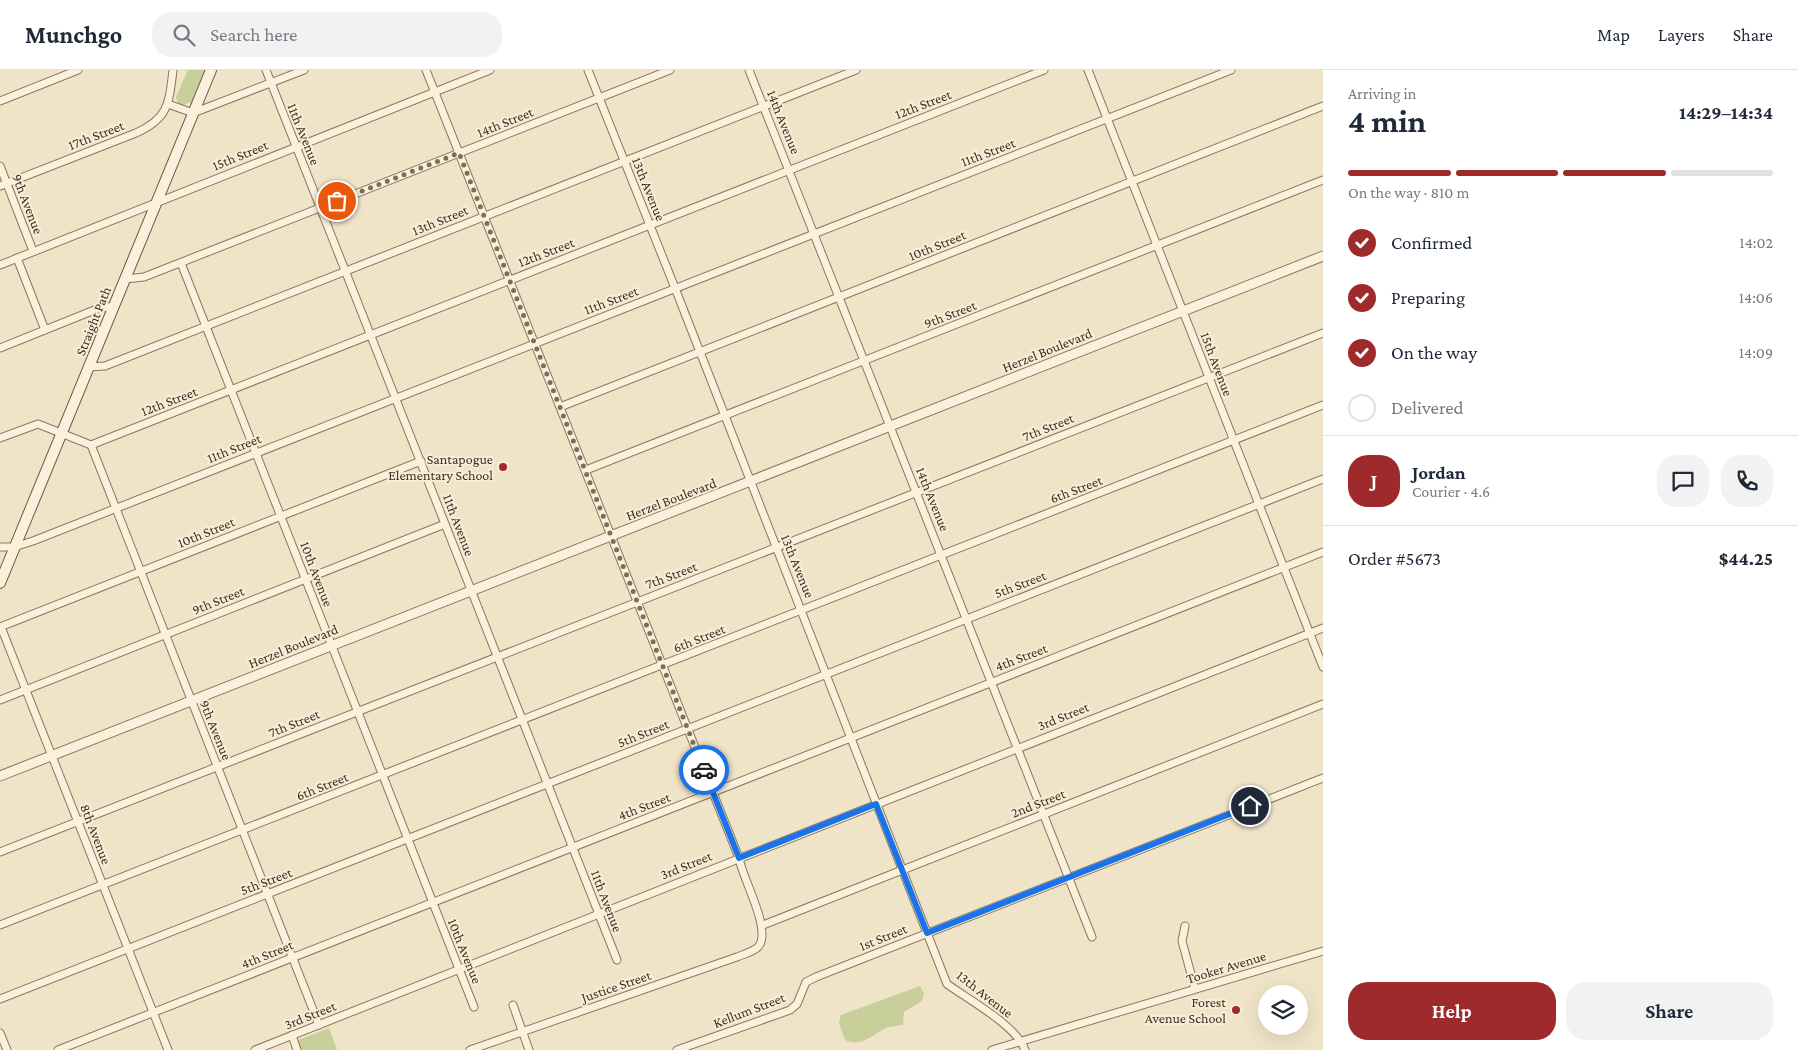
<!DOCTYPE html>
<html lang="en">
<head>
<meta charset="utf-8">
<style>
	:root { --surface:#fff; --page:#f2f2f3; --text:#1f2937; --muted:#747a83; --line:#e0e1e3; --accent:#9e2a2b }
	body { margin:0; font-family:"Crimson Pro",serif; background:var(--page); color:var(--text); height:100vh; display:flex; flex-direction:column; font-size:19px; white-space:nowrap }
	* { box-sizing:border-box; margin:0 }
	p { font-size:16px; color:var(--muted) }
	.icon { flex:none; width:28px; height:28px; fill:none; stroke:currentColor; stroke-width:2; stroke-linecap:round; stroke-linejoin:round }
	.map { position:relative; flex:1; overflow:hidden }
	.side { display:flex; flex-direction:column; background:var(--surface); width:475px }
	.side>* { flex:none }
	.buttons { position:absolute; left:1258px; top:915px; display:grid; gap:10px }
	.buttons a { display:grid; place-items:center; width:50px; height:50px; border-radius:50%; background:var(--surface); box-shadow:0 5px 20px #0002; font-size:25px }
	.pin { position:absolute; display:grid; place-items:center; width:42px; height:42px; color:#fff; margin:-21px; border:2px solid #fff; border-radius:50%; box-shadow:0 1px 5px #0007 }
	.courier { position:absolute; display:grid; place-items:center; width:50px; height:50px; margin:-25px; border:4px solid #1a73e8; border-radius:50%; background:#fff; color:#222; box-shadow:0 1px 6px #0007 }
	.summary em { font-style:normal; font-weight:700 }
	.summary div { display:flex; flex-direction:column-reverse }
	.summary { display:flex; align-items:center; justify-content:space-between; height:85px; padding:0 25px }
	h1 { font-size:32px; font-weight:700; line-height:38px }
	.bar { display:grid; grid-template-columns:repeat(4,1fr); gap:8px 5px; align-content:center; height:60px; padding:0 25px }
	.bar i { height:6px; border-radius:4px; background:var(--line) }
	.bar .selected { background:var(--accent) }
	.bar p { grid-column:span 4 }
	.line { display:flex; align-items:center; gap:12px; padding:0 25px; border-top:1px solid var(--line) }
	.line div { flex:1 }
	.round { display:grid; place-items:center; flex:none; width:52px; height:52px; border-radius:20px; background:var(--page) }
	ol { padding:0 25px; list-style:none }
	li { display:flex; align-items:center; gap:15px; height:55px }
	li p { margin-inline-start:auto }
	li .icon { padding:5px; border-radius:50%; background:var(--accent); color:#fff; stroke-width:4 }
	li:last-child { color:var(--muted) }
	li i { width:28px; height:28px; border:2px solid var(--line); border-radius:50% }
	.action { display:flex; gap:10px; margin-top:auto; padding:10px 25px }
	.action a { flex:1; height:58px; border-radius:20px; background:var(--accent); color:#fff; font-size:20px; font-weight:700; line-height:58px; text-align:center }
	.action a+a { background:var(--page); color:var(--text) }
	header { display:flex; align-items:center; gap:30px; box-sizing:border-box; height:70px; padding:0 25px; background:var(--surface); border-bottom:1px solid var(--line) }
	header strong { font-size:24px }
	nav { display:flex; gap:28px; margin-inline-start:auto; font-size:18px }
	.search { width:350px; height:45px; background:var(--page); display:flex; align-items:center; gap:12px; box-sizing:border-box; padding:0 18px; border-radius:20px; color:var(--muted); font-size:19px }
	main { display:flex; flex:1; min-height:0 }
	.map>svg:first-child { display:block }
	.green { fill:#c9cf9b }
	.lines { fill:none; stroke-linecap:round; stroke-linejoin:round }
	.minor-casing { stroke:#8d765c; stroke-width:9 }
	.tertiary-casing { stroke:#8d765c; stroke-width:11 }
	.secondary-casing { stroke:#6f573f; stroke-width:12 }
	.minor { stroke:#faf1dc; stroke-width:7 }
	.tertiary { stroke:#faf1dc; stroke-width:9 }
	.secondary { stroke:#faf1dc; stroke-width:10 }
	.done { stroke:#7c6e5b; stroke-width:5; stroke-dasharray:0 9 }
	.route { stroke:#1a73e8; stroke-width:6 }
	.poi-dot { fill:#9e2a2b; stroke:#f7eed8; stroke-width:2 }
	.labels { text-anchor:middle; stroke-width:4; stroke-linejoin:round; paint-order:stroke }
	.street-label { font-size:14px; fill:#3d2e20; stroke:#f7eed8 }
	.poi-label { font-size:14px; fill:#3d2e20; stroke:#f7eed8; text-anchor:end }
</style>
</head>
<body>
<header>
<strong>Munchgo</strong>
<div class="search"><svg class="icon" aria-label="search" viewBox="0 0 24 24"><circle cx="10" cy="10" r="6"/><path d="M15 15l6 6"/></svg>Search here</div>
<nav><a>Map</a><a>Layers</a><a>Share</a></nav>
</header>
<main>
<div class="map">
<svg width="1323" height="980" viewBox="0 0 1323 980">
	<rect width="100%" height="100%" fill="#f0e4c8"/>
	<g class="green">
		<polygon points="188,0 205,0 191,33 189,32 183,36 178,34 176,27"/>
		<path d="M920 916 924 923 922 931 904 942 903 955C898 956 891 956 886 958 871 965 862 978 845 970L839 953 841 945Z"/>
		<polygon points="329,958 337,980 302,980 298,970"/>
	</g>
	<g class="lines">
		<defs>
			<g id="minor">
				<polyline points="266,0 617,890"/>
				<path d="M426 0 739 788C742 808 773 861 758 877 753 882 744 884 737 887L470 980"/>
				<path d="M588 0 675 218 947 914C969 930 1017 956 1025 980"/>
				<polyline points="749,0 1092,867"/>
				<polyline points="1088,0 1323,597"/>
				<polyline points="0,31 78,0"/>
				<polyline points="168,34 193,43 304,0"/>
				<polyline points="0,96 33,181"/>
				<path d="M0 116 136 63C169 48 169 33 173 0"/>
				<polyline points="17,188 45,260"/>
				<polyline points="181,193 474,937"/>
				<polyline points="0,195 490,0"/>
				<polyline points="125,209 144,207 670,0"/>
				<polyline points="0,278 97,239 113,236"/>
				<polyline points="88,297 105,296 856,0"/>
				<polyline points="560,337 1323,36"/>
				<polyline points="0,368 38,354 91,375 1044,0"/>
				<polyline points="91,375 319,955"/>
				<polyline points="586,400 1323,110"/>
				<polyline points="0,477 14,477 33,471 1231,0"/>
				<polyline points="0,557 421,391"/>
				<polyline points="1,557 168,980"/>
				<polyline points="0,630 445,454"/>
				<polyline points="0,782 1323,263"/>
				<polyline points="0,855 1323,335"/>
				<polyline points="763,855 1323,634"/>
				<polyline points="1185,856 1182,871 1195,919"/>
				<polyline points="0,929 1323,409"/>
				<polyline points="513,935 529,980"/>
				<polyline points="0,963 7,980"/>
				<polyline points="292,965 297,980"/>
				<polyline points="58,980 1323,482"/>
				<polyline points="255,980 1323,558"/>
				<polyline points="677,980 790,940 797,934 806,912 816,907 1323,708"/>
				<polyline points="992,980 1323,881"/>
			</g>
			<polyline id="tertiary" points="0,706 1323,186"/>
			<polyline id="secondary" points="0,513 211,0"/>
		</defs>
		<use href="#minor" class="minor-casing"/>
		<use href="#tertiary" class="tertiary-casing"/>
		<use href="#secondary" class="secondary-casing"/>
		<use href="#minor" class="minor"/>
		<use href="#tertiary" class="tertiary"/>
		<use href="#secondary" class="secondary"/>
	</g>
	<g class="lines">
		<polyline class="done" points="337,131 459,83 704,700"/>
		<polyline class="route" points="704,700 739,788 876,734 927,863 1250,736"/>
	</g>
	<g class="poi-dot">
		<circle cx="503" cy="397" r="5"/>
		<circle cx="1236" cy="940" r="5"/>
	</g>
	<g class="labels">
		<g class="street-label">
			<text transform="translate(923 34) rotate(-21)" y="5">12th Street</text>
			<text transform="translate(505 52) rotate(-22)" y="5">14th Street</text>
			<text transform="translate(784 52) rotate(68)" y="5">14th Avenue</text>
			<text transform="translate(304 64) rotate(68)" y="5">11th Avenue</text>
			<text transform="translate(96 65) rotate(-21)" y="5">17th Street</text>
			<text transform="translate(988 82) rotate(-21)" y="5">11th Street</text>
			<text transform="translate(240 85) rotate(-22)" y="5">15th Street</text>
			<text transform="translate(649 119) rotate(68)" y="5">13th Avenue</text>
			<text transform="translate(28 134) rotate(69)" y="5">9th Avenue</text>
			<text transform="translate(440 150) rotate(-22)" y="5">13th Street</text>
			<text transform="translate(937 175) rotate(-22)" y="5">10th Street</text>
			<text transform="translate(546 182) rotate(-21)" y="5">12th Street</text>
			<text transform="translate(611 230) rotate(-21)" y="5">11th Street</text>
			<text transform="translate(950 244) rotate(-21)" y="5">9th Street</text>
			<text transform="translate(93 251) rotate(-68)" y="5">Straight Path</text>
			<text transform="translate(1047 280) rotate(-22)" y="5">Herzel Boulevard</text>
			<text transform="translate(1217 294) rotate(69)" y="5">15th Avenue</text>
			<text transform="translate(169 331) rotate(-21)" y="5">12th Street</text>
			<text transform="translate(1048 357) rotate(-22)" y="5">7th Street</text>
			<text transform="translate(234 378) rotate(-22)" y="5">11th Street</text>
			<text transform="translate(1076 419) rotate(-21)" y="5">6th Street</text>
			<text transform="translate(671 429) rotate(-21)" y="5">Herzel Boulevard</text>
			<text transform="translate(933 429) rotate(68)" y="5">14th Avenue</text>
			<text transform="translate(459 455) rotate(69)" y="5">11th Avenue</text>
			<text transform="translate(206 462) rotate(-22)" y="5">10th Street</text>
			<text transform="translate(798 496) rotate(68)" y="5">13th Avenue</text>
			<text transform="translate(317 504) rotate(69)" y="5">10th Avenue</text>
			<text transform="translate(671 505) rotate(-21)" y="5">7th Street</text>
			<text transform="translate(1020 514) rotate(-21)" y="5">5th Street</text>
			<text transform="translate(218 530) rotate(-22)" y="5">9th Street</text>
			<text transform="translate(699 568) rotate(-22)" y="5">6th Street</text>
			<text transform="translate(293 576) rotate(-22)" y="5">Herzel Boulevard</text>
			<text transform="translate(1021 587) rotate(-21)" y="5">4th Street</text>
			<text transform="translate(1063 646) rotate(-22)" y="5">3rd Street</text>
			<text transform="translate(294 653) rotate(-22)" y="5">7th Street</text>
			<text transform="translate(216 660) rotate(68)" y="5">9th Avenue</text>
			<text transform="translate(643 663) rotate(-22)" y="5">5th Street</text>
			<text transform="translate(322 716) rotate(-22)" y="5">6th Street</text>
			<text transform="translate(1038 733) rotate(-21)" y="5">2nd Street</text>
			<text transform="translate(644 736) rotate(-21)" y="5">4th Street</text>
			<text transform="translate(96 764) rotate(69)" y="5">8th Avenue</text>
			<text transform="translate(686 795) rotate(-22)" y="5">3rd Street</text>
			<text transform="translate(266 811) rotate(-21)" y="5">5th Street</text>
			<text transform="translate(607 831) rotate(69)" y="5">11th Avenue</text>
			<text transform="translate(883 867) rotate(-22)" y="5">1st Street</text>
			<text transform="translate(465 881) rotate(68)" y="5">10th Avenue</text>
			<text transform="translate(267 884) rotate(-22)" y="5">4th Street</text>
			<text transform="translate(1226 897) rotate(-17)" y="5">Tooker Avenue</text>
			<text transform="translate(616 916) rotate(-19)" y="5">Justice Street</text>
			<text transform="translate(985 924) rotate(38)" y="5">13th Avenue</text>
			<text transform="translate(749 940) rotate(-21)" y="5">Kellum Street</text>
			<text transform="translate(310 945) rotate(-22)" y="5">3rd Street</text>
		</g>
		<g class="poi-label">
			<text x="493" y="394">Santapogue<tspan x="493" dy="16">Elementary School</tspan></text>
			<text x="1226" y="937">Forest<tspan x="1226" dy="16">Avenue School</tspan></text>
		</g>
	</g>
</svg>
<div class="buttons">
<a><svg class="icon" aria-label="layers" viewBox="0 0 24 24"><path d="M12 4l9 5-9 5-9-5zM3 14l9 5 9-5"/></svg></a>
</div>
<div class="pin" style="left:337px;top:131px;background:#ea580c"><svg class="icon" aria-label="bag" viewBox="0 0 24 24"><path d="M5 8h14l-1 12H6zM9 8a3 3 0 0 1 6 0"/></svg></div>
<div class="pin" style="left:1250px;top:736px;background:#1f2937"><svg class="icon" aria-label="home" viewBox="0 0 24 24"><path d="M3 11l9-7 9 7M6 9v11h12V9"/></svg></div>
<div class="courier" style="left:704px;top:700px"><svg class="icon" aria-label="car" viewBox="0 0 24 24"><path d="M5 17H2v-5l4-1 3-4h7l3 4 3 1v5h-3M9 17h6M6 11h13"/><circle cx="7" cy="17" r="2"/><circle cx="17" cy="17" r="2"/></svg></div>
</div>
<section class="side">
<div class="summary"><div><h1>4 min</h1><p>Arriving in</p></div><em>14:29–14:34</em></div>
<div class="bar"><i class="selected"></i><i class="selected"></i><i class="selected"></i><i></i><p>On the way · 810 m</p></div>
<ol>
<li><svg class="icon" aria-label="check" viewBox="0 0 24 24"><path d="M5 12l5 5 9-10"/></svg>Confirmed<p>14:02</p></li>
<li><svg class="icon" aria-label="check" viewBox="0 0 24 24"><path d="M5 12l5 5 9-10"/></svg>Preparing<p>14:06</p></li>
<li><svg class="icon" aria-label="check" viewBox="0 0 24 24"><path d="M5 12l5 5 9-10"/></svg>On the way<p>14:09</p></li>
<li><i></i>Delivered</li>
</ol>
<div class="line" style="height:90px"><b class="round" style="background:var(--accent);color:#fff">J</b><div><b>Jordan</b><p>Courier · 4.6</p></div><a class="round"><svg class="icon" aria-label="chat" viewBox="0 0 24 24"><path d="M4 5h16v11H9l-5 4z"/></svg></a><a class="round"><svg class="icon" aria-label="phone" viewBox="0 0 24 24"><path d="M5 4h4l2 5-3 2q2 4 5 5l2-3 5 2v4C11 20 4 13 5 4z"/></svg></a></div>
<div class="line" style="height:65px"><div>Order #5673</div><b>$44.25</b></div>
<div class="action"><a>Help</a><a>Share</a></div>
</section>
</main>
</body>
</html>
